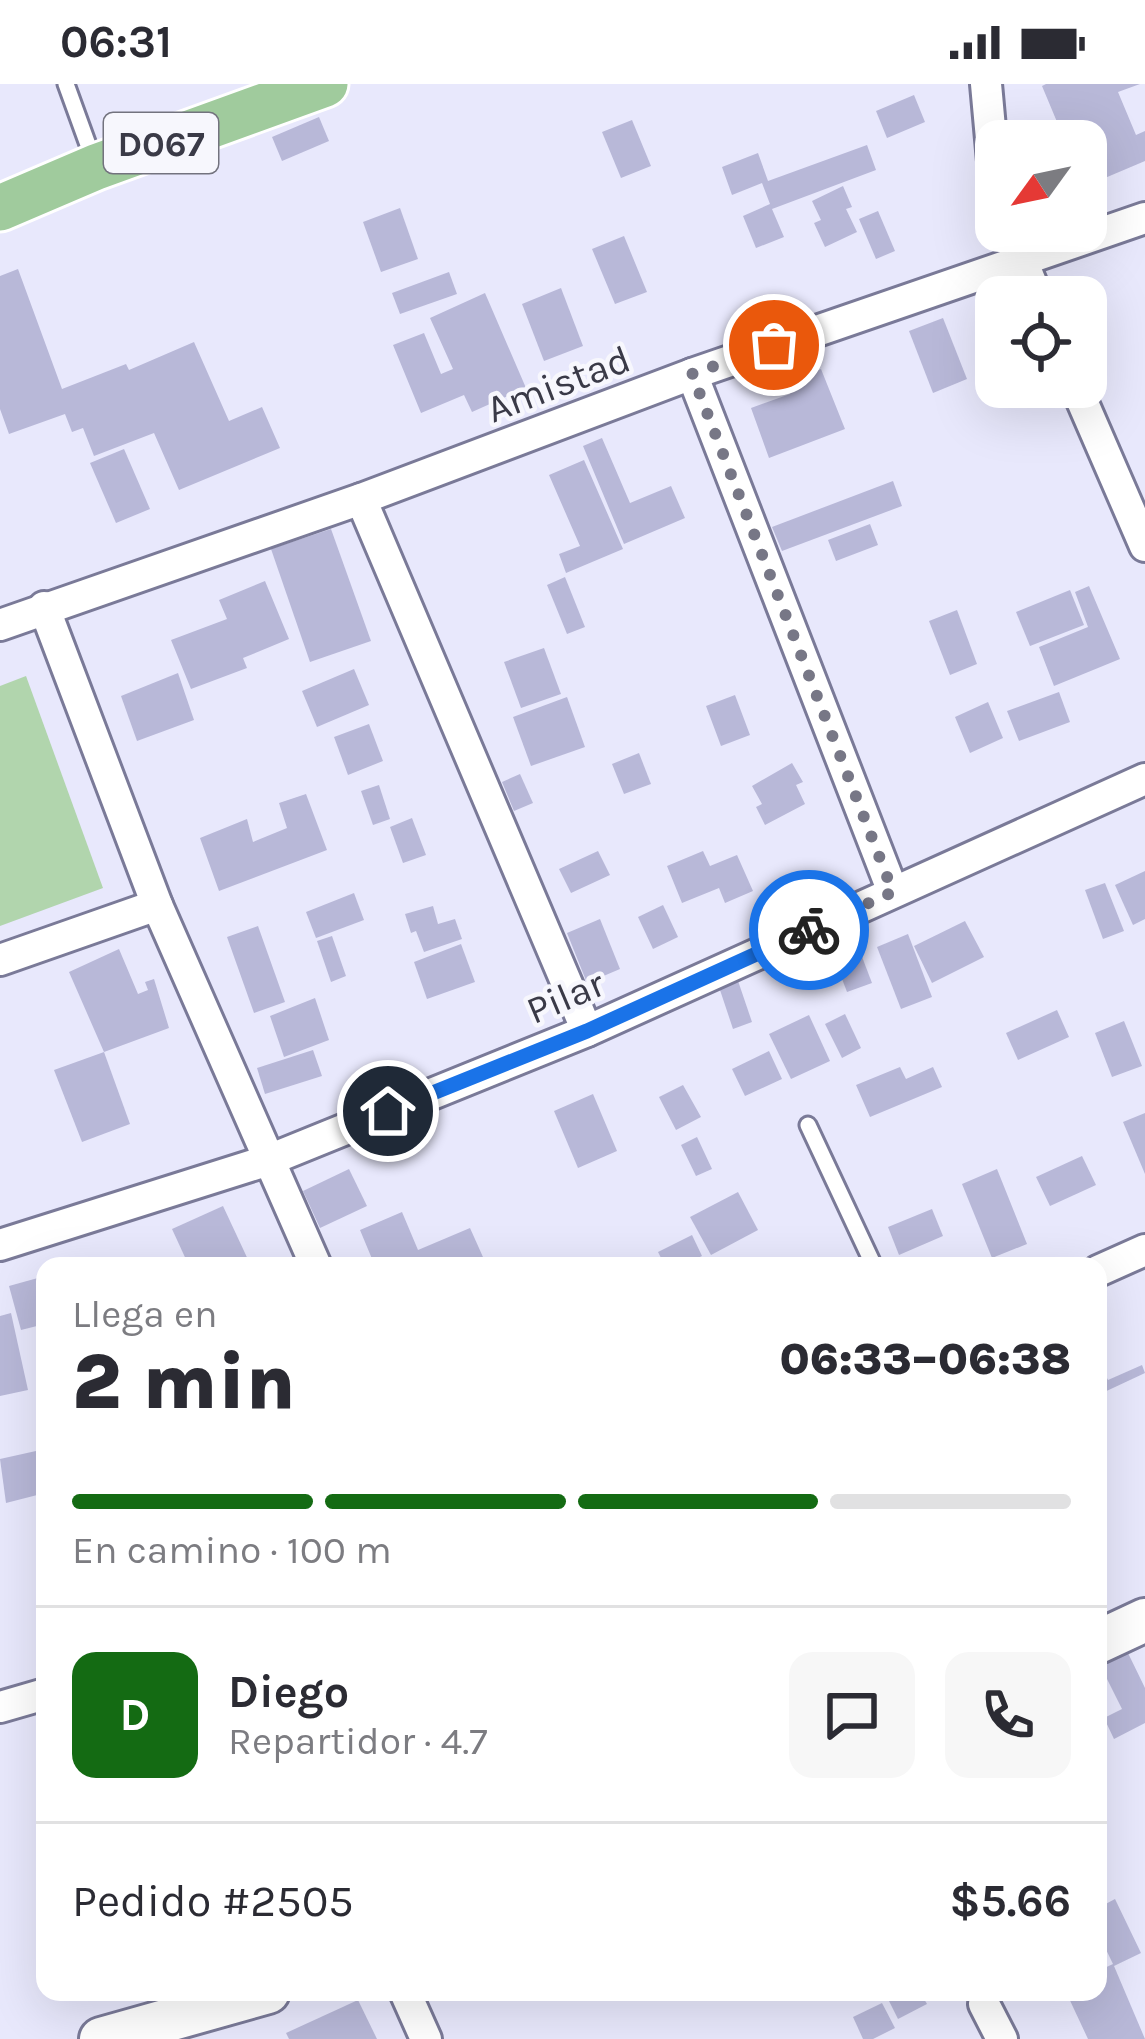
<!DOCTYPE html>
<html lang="es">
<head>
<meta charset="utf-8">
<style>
	:root { --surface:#fff; --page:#f7f7f7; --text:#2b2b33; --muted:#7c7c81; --line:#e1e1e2; --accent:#146b13 }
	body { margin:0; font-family:Karla,sans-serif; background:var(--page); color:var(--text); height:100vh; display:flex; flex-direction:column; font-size:45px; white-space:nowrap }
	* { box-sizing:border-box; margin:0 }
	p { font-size:39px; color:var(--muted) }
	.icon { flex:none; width:66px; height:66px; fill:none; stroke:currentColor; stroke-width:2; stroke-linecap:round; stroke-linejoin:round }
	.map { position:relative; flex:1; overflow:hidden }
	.details { position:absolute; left:36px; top:1173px; width:1071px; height:744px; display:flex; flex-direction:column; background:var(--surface); border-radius:24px; box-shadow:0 12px 48px #0002 }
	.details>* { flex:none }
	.needle { width:78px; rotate:237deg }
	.buttons { position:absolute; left:975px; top:36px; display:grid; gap:24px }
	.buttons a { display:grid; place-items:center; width:132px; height:132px; border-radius:24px; background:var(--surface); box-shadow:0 12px 48px #0002; font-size:60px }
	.pin { position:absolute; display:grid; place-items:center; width:102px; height:102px; color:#fff; margin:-51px; border:6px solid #fff; border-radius:50%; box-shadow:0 3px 12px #0007 }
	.courier { position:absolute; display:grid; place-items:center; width:120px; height:120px; margin:-60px; border:9px solid #1a73e8; border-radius:50%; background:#fff; color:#222; box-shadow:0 3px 15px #0007 }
	.head em { font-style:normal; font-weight:800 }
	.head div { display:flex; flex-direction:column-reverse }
	.head { display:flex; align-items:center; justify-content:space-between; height:204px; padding:0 36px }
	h1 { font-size:78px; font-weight:800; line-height:90px }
	.bar { display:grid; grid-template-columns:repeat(4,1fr); gap:18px 12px; align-content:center; height:144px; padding:0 36px }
	.bar i { height:15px; border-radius:9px; background:var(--line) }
	.bar .active { background:var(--accent) }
	.bar p { grid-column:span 4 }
	.line { display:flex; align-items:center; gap:30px; padding:0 36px; border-top:3px solid var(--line) }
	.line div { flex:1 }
	.round { display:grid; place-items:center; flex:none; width:126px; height:126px; border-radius:24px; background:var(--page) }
	.status { display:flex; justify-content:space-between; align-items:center; height:84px; padding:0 60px; background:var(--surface); direction:ltr }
	.status svg { height:33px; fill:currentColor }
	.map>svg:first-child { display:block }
	.green { fill:#b1d5ad }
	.building { fill:#b8b8d8 }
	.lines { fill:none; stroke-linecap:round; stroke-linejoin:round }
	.lane-casing { stroke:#7a7a98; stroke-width:21 }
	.street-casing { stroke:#7a7a98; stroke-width:36 }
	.secondary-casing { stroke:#7a7a98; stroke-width:48 }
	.primary-casing { stroke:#fff; stroke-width:51 }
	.lane { stroke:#fff; stroke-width:15 }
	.street { stroke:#fff; stroke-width:30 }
	.secondary { stroke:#fff; stroke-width:42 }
	.primary { stroke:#a0cb9d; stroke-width:45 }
	.done { stroke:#777786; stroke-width:12; stroke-dasharray:0 21.6 }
	.route { stroke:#1a73e8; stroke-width:15 }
	.labels { text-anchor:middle; stroke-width:9; stroke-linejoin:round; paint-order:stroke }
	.shield { fill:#f7f7fd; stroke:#73737e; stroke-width:3 }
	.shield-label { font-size:36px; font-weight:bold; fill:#3a3a47 }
	.street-label { font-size:39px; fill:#3a3a47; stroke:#f7f7fd }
</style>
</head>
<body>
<div class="status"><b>06:31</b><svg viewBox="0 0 49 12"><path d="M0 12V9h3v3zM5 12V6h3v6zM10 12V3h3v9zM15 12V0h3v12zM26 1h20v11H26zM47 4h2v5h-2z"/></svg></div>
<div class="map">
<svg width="1145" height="1955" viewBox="0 0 1145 1955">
	<rect width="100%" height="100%" fill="#e8e8fc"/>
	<polygon class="green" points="26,592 103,804 0,842 0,602"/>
	<g class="building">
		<polygon points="1046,0 1140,0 1118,8 1136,51 1145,47 1145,77 1086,102 1086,57 1065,57 1042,2"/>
		<polygon points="914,11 925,38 887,54 876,27"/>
		<polygon points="319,33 329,57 282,77 272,53"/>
		<polygon points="632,36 651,82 621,94 602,48"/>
		<polygon points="867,61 876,86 772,125 784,153 756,164 743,132 770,120 762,99 732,111 722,83 758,69 768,97"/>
		<polygon points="843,102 852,123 846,125 857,148 825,163 814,139 821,136 812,117"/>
		<polygon points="400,124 418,175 381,188 363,138"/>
		<polygon points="878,127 895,167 876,175 859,135"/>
		<polygon points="624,152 647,208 615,220 592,165"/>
		<polygon points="18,185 62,305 126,280 129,286 194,258 229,337 262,323 280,364 179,406 154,349 94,372 83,344 72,348 65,330 9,350 0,325 0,192"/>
		<polygon points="449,188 457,210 400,230 392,209"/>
		<polygon points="561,204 583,262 544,277 522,220"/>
		<polygon points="485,209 526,304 472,328 464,311 421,329 393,261 424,249 441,290 453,285 430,234"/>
		<polygon points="943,234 967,295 933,309 909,247"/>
		<polygon points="821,285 845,345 769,374 751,324 790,310 786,299"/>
		<polygon points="602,354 630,419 671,402 685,434 624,460 583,362"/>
		<polygon points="124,365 150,425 116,439 90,379"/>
		<polygon points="584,376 623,465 566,489 559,470 580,462 549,391"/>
		<polygon points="893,397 902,422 782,467 772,443"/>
		<polygon points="870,440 878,461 836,477 828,456"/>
		<polygon points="331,445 371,557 310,578 271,465"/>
		<polygon points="565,493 585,543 567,550 547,501"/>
		<polygon points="265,497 289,555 243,574 247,584 191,605 171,556 227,535 219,516"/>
		<polygon points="1089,502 1120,575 1054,602 1039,563 1088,543 1075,508"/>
		<polygon points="1070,506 1084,541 1030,562 1016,528"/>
		<polygon points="957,526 977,580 950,591 929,537"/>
		<polygon points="544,564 561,610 521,624 504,578"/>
		<polygon points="354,585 369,621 317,643 302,607"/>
		<polygon points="178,589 194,636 137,657 121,612"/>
		<polygon points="1059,608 1070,638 1019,657 1007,627"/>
		<polygon points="735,611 750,651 721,662 706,622"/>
		<polygon points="567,613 585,663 531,682 513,633"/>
		<polygon points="988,618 1003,654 970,669 955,633"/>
		<polygon points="369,640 383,677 348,691 334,653"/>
		<polygon points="639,669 651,700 624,710 612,680"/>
		<polygon points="792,679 803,698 796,701 805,720 765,741 756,723 762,720 752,702"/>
		<polygon points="520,690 533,719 514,727 502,698"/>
		<polygon points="379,701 390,735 373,741 361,707"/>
		<polygon points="306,710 327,766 219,807 200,754 247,735 253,758 287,744 279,719"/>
		<polygon points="412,734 426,771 403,779 390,743"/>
		<polygon points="598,767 610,791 571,809 559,785"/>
		<polygon points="703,767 710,782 737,771 753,807 725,819 719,804 682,819 667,782"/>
		<polygon points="1145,787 1145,835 1133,841 1115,801"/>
		<polygon points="1105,799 1124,847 1103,855 1085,806"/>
		<polygon points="354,809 364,836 316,854 306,828"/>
		<polygon points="663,821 678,853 653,865 638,833"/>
		<polygon points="433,822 438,840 455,835 462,855 424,868 416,847 411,849 405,830"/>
		<polygon points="600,835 620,885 587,899 567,849"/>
		<polygon points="965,837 984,873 932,899 914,862"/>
		<polygon points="258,842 285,918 254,929 227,853"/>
		<polygon points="908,850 932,913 901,925 877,863"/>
		<polygon points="332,852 346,892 331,898 317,857"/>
		<polygon points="856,857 872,899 847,908 831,866"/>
		<polygon points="461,860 475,898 427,915 414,878"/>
		<polygon points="119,865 138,910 148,906 145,898 154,895 169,944 104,968 69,888"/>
		<polygon points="735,888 752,938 733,945 716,894"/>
		<polygon points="315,914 329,956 284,973 270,932"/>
		<polygon points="1057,926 1069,953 1018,976 1006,949"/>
		<polygon points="845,930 861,964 842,974 825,940"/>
		<polygon points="809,931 830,977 791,995 769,950"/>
		<polygon points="1124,937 1142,982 1112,993 1095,949"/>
		<polygon points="313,966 322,992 265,1010 257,984"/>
		<polygon points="769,967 782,995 745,1012 732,985"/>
		<polygon points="104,968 130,1040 82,1058 54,986"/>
		<polygon points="900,983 906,995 933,983 942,1003 870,1033 856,1001"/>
		<polygon points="683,1001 701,1033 676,1046 659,1013"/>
		<polygon points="593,1010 617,1067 578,1084 554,1027"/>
		<polygon points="1145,1029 1145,1090 1123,1038"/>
		<polygon points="697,1053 712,1085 696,1092 681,1061"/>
		<polygon points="1082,1072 1096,1101 1050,1122 1036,1093"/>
		<polygon points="349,1085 367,1122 320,1144 303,1107"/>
		<polygon points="997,1085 1027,1160 992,1174 962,1100"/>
		<polygon points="738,1108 758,1146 711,1171 690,1133"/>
		<polygon points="223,1122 251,1182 189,1182 172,1145"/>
		<polygon points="932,1125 943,1152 899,1171 888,1143"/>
		<polygon points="402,1128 418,1166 470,1144 487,1182 375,1182 360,1146"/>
		<polygon points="692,1151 702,1172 681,1182 665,1182 658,1168"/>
		<polygon points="45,1192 45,1240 21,1246 9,1202"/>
		<polygon points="11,1229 28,1306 0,1312 0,1232"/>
		<polygon points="1142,1281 1145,1289 1098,1311 1098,1285 1102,1284 1108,1296"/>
		<polygon points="45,1365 45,1409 6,1419 0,1375"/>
		<polygon points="1127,1567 1145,1604 1145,1639 1114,1655 1104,1634 1122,1625 1100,1581"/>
		<polygon points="1115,1815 1141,1869 1114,1882 1145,1955 1088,1955 1066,1908 1098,1908 1098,1887 1113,1880 1098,1849 1098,1824"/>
		<polygon points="907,1908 920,1908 927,1920 898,1935 889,1917"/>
		<polygon points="358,1916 377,1955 289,1955 286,1949"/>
		<polygon points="882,1919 895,1944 873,1955 863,1955 853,1933"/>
	</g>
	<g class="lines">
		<defs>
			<g id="lane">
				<polyline points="66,0 95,80"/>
				<polyline points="808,1041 874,1182"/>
			</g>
			<g id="street">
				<polyline points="986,0 996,110"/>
				<polyline points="1010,147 1037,213"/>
				<polyline points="692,290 893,808"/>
				<polyline points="1076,303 1145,462"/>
				<polyline points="361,415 587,947"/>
				<polyline points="44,523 157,821 316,1182"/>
				<polyline points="0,541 361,415 692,290 1145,134"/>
				<polyline points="0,876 157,821"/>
				<polyline points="0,1161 269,1076 587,947 1145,695"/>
				<polyline points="1098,1187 1145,1166"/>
				<polyline points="0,1623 45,1610"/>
				<polyline points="405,1908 426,1955"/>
				<polyline points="984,1920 1002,1955"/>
			</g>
			<g id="secondary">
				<polyline points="1098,1558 1145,1536"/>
				<polyline points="101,1955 268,1908"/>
			</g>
			<polyline id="primary" points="0,124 96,83 325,0"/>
		</defs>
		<use href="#lane" class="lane-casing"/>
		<use href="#street" class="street-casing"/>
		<use href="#secondary" class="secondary-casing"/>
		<use href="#primary" class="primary-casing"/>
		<use href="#lane" class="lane"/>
		<use href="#street" class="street"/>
		<use href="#secondary" class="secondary"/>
		<use href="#primary" class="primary"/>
	</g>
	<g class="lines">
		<polyline class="done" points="774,261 692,290 893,808 809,846"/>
		<polyline class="route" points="388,1027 587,947 809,846"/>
	</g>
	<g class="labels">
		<rect class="shield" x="104" y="29" width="114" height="60" rx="9"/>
		<g class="shield-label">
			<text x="161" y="72">D067</text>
		</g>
		<g class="street-label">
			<text transform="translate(558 299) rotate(-21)" y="14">Amistad</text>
			<text transform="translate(565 912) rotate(-23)" y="14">Pilar</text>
		</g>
	</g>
</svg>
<div class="buttons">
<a><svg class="needle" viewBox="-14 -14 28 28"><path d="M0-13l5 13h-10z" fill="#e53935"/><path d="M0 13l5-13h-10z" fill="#7c7c81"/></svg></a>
<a><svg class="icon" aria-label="locate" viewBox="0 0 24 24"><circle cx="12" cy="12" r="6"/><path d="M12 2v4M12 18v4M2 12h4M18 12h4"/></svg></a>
</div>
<div class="pin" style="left:774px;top:261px;background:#ea580c"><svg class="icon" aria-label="bag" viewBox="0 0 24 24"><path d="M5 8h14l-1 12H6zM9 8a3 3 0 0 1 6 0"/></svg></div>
<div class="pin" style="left:388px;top:1027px;background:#1f2937"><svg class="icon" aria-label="home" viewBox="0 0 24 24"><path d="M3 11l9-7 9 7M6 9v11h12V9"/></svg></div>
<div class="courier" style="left:809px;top:846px"><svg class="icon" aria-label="bike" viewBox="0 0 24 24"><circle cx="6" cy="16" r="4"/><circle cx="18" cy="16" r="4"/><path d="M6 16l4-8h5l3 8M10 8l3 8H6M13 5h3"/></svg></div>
<section class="details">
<div class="head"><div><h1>2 min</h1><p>Llega en</p></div><em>06:33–06:38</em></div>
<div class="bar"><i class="active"></i><i class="active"></i><i class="active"></i><i></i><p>En camino · 100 m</p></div>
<div class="line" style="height:216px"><b class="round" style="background:var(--accent);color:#fff">D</b><div><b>Diego</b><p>Repartidor · 4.7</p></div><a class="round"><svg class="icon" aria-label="chat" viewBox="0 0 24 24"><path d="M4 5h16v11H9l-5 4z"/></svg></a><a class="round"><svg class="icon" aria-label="phone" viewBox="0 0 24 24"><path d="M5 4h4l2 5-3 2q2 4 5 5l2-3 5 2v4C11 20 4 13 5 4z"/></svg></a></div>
<div class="line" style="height:156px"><div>Pedido #2505</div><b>$5.66</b></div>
</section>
</div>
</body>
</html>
